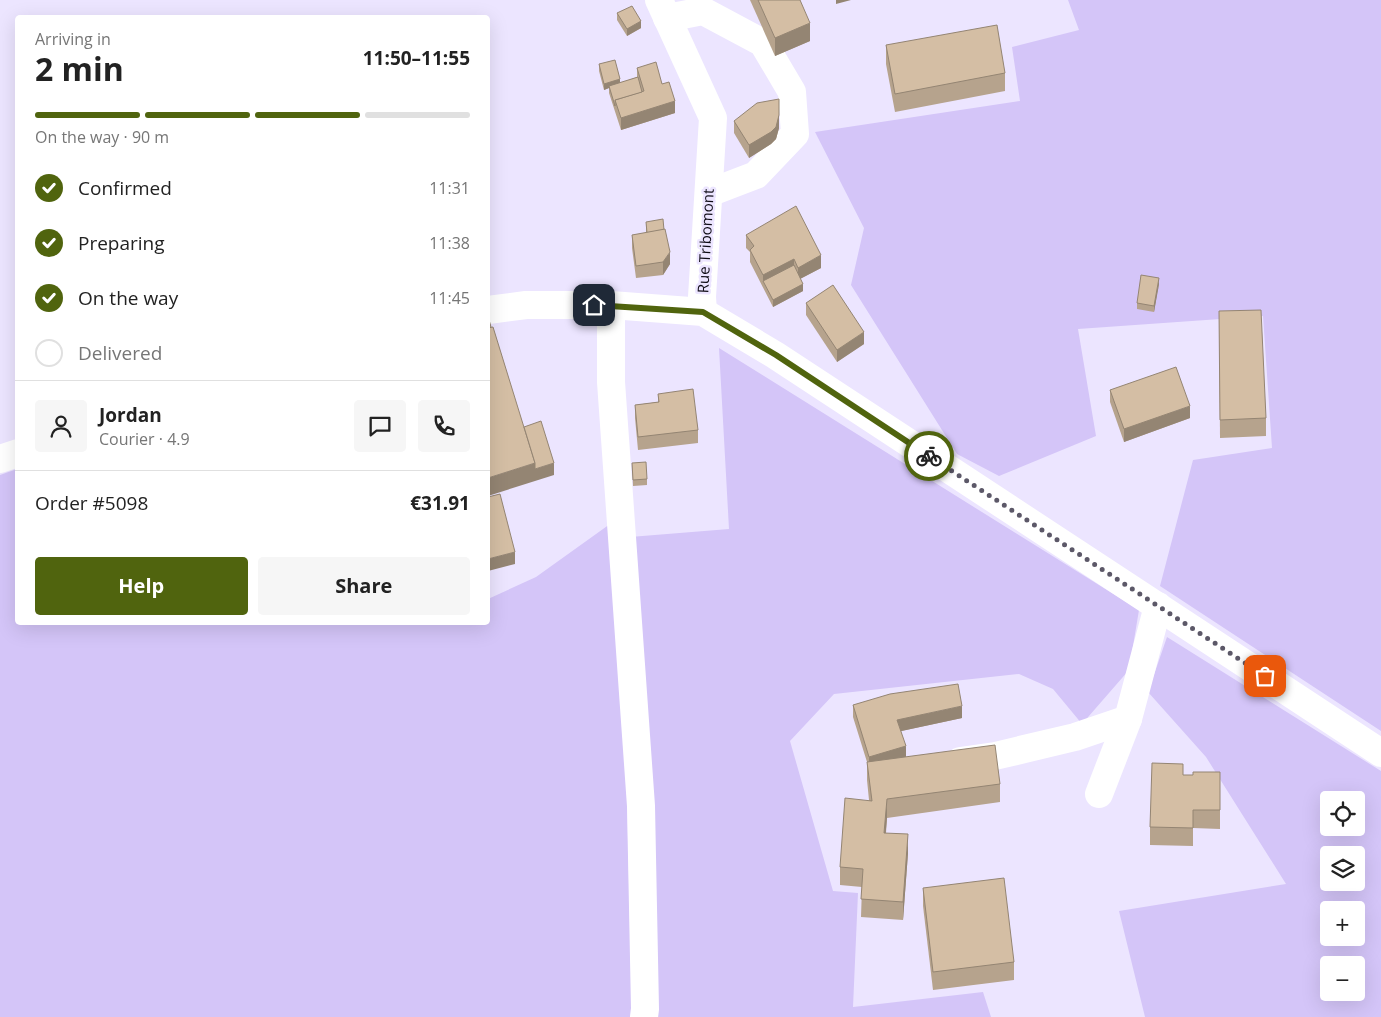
<!DOCTYPE html>
<html lang="en">
<head>
<meta charset="utf-8">
<style>
	:root { --surface:#fff; --page:#f6f6f6; --text:#222; --muted:#767676; --line:#e0e0e0; --accent:#50640e }
	body { margin:0; font-family:"Open Sans",sans-serif; background:var(--page); color:var(--text); height:100vh; display:flex; flex-direction:column; font-size:19px; white-space:nowrap }
	* { box-sizing:border-box; margin:0 }
	p { font-size:16px; color:var(--muted) }
	.icon { flex:none; width:28px; height:28px; fill:none; stroke:currentColor; stroke-width:2; stroke-linecap:round; stroke-linejoin:round }
	.map { position:relative; flex:1; overflow:hidden }
	.side { position:absolute; left:15px; top:15px; width:475px; height:610px; display:flex; flex-direction:column; background:var(--surface); border-radius:5px; box-shadow:0 5px 20px #0002 }
	.side>* { flex:none }
	.buttons { position:absolute; left:1320px; top:791px; display:grid; gap:10px }
	.buttons a { display:grid; place-items:center; width:45px; height:45px; border-radius:5px; background:var(--surface); box-shadow:0 5px 20px #0002; font-size:25px }
	.pin { position:absolute; display:grid; place-items:center; width:42px; height:42px; color:#fff; margin:-21px; border-radius:10px; box-shadow:0 2px 8px #0006 }
	.courier { position:absolute; display:grid; place-items:center; width:50px; height:50px; margin:-25px; border:4px solid #50640e; border-radius:50%; background:#fff; color:#222; box-shadow:0 1px 6px #0007 }
	.overview em { font-style:normal; font-weight:700 }
	.overview div { display:flex; flex-direction:column-reverse }
	.overview { display:flex; align-items:center; justify-content:space-between; height:85px; padding:0 20px }
	h1 { font-size:32px; font-weight:700; line-height:38px }
	.bar { display:grid; grid-template-columns:repeat(4,1fr); gap:8px 5px; align-content:center; height:60px; padding:0 20px }
	.bar i { height:6px; border-radius:4px; background:var(--line) }
	.bar .active { background:var(--accent) }
	.bar p { grid-column:span 4 }
	.line { display:flex; align-items:center; gap:12px; padding:0 20px; border-top:1px solid var(--line) }
	.line div { flex:1 }
	.round { display:grid; place-items:center; flex:none; width:52px; height:52px; border-radius:5px; background:var(--page) }
	ol { padding:0 20px; list-style:none }
	li { display:flex; align-items:center; gap:15px; height:55px }
	li p { margin-inline-start:auto }
	li .icon { padding:5px; border-radius:50%; background:var(--accent); color:#fff; stroke-width:4 }
	li:last-child { color:var(--muted) }
	li i { width:28px; height:28px; border:2px solid var(--line); border-radius:50% }
	.button { display:flex; gap:10px; margin-top:auto; padding:10px 20px }
	.button a { flex:1; height:58px; border-radius:5px; background:var(--accent); color:#fff; font-size:20px; font-weight:700; line-height:58px; text-align:center }
	.button a+a { background:var(--page); color:var(--text) }
	.map>svg:first-child { display:block }
	.green { fill:#d4c5f8; fill-rule:evenodd }
	.lines { fill:none; stroke-linecap:round; stroke-linejoin:round }
	.minor { stroke:#fff; stroke-width:28 }
	.wall { fill:#b6a38d }
	.shaded-wall { fill:#948573 }
	.building { fill:#d4bea4; stroke:#948573 }
	.done { stroke:#5c5868; stroke-width:5; stroke-dasharray:0 9 }
	.route { stroke:#50640e; stroke-width:6 }
	.labels { text-anchor:middle; stroke-width:5; stroke-linejoin:round; paint-order:stroke }
	.street-label { font-size:15px; fill:#0f0c16; stroke:#ece5ff }
</style>
</head>
<body>
<div class="map">
<svg width="1381" height="1017" viewBox="0 0 1381 1017">
	<rect width="100%" height="100%" fill="#ece5ff"/>
	<g class="green">
		<polygon points="1068,0 1381,0 1381,731 1160,586 1193,460 1272,448 1263,316 1078,329 1096,436 999,476 957,454 851,285 864,228 815,132 1020,101 1012,47 1079,30"/>
		<polygon points="719,348 1139,610 1129,670 1082,724 1053,689 1019,674 834,694 790,741 833,891 858,893 853,1007 983,992 991,1017 653,1017 630,537 729,529"/>
		<polygon points="17,469 18,622 488,622 488,599 536,577 610,524 627,797 632,1017 0,1017 0,475"/>
		<path d="M1167 637 1381 771V1017H1145L1119 911 1286 884 1206 757 1148 692ZM1329 800H1356V828H1329ZM1329 855H1356V882H1329ZM1329 910H1356V938H1329ZM1329 965H1356V992H1329Z"/>
	</g>
	<g class="lines">
		<g class="minor">
			<polyline points="659,0 713,118 702,297 703,312"/>
			<polyline points="667,18 703,11 763,43 792,92 795,134 756,175 709,193"/>
			<polyline points="611,305 611,382 641,806 645,1009 644,1017"/>
			<polyline points="488,310 526,305 611,305 703,312 775,355 1381,753"/>
			<polyline points="0,459 18,453"/>
			<polyline points="960,761 995,756 1075,737 1128,719 1158,606"/>
			<polyline points="1099,794 1128,719"/>
		</g>
	</g>
	<g class="wall">
		<polygon points="750,0 800,0 810,41 775,56"/>
		<polygon points="617,13 641,28 627,36 617,20"/>
		<polygon points="886,45 1005,73 1005,91 895,112 886,64"/>
		<polygon points="599,64 620,83 637,77 637,68 662,84 675,113 621,130 609,93 609,88 604,90 599,71"/>
		<polygon points="734,121 779,128 776,139 771,144 749,158 734,133"/>
		<polygon points="646,222 670,264 663,275 636,278 632,248 632,235 646,233"/>
		<polygon points="746,235 821,268 800,279 803,291 773,307 750,262 750,252 746,248"/>
		<polygon points="1159,284 1154,312 1137,309 1137,303"/>
		<polygon points="806,303 864,344 837,362 806,315"/>
		<polygon points="1219,311 1266,418 1266,436 1220,438"/>
		<polygon points="1110,390 1190,418 1124,442 1110,402"/>
		<polygon points="658,394 698,430 698,443 638,450 635,418 635,405 658,402"/>
		<polygon points="632,463 647,479 647,485 633,486"/>
		<polygon points="853,705 962,718 901,731 906,757 1000,784 1000,802 887,818 886,833 908,853 903,920 861,917 862,887 840,885 840,867 869,800 867,780 867,762 853,717"/>
		<polygon points="1220,772 1220,829 1193,828 1193,846 1150,845 1150,827 1183,775 1193,775"/>
		<polygon points="923,888 1014,962 1014,980 933,990 923,906"/>
	</g>
	<g class="shaded-wall">
		<polygon points="836,0 851,0 836,4"/>
		<polygon points="641,21 641,28 627,36 627,29"/>
		<polygon points="810,23 810,41 775,56 775,38"/>
		<polygon points="620,79 620,85 609,86 609,88 604,90 604,84"/>
		<polygon points="675,101 675,113 621,130 621,118"/>
		<polygon points="779,115 779,128 776,139 771,144 749,158 749,145"/>
		<polygon points="670,252 670,264 663,275 663,262"/>
		<polygon points="821,255 821,268 798,280 798,268"/>
		<polygon points="794,259 794,272 763,281 763,275"/>
		<polygon points="1159,278 1159,284 1154,312 1154,306"/>
		<polygon points="803,284 803,291 773,307 773,300"/>
		<polygon points="864,332 864,344 837,362 837,350"/>
		<polygon points="1190,406 1190,418 1124,442 1124,429"/>
		<polygon points="535,463 535,481 488,496 488,478"/>
		<polygon points="554,463 554,475 535,481 535,469"/>
		<polygon points="515,552 515,564 488,571 488,559"/>
		<polygon points="962,706 962,718 897,732 897,720"/>
		<polygon points="906,746 906,759 869,770 869,757"/>
		<polygon points="887,799 887,818 884,851 884,833"/>
		<polygon points="908,834 908,853 903,920 903,902"/>
	</g>
	<g class="building">
		<polygon points="758,0 800,0 810,23 775,38"/>
		<polygon points="632,6 641,21 627,29 617,13"/>
		<polygon points="997,25 1005,73 895,94 886,45"/>
		<polygon points="615,60 620,79 604,84 599,64"/>
		<polygon points="656,62 662,84 669,82 675,101 621,118 615,100 644,91 637,68"/>
		<polygon points="638,77 642,92 615,100 615,106 609,86"/>
		<polygon points="779,99 779,115 776,127 771,132 749,145 734,121 757,103"/>
		<polygon points="796,206 821,255 798,268 794,259 763,275 750,250 754,246 746,235"/>
		<polygon points="663,219 664,230 647,233 646,222"/>
		<polygon points="665,229 670,252 663,262 636,266 632,235"/>
		<polygon points="794,265 803,284 773,300 763,281"/>
		<polygon points="1141,275 1159,278 1154,306 1137,303"/>
		<polygon points="833,285 864,332 837,350 806,303"/>
		<polygon points="1261,310 1266,418 1220,420 1219,311"/>
		<polygon points="488,316 491,327 488,328"/>
		<polygon points="493,327 535,463 488,478 488,328"/>
		<polygon points="1176,367 1190,406 1124,429 1110,390"/>
		<polygon points="693,389 698,430 638,437 635,405 659,402 658,394"/>
		<polygon points="541,421 554,463 535,469 535,463 524,427"/>
		<polygon points="646,462 647,479 633,480 632,463"/>
		<polygon points="500,494 515,552 488,559 488,497"/>
		<polygon points="958,684 962,706 897,720 906,746 869,757 853,705 890,694"/>
		<polygon points="995,745 1000,784 887,799 884,833 908,834 903,902 861,899 863,869 840,867 845,798 872,801 867,762"/>
		<polygon points="1152,763 1183,764 1183,775 1193,775 1193,772 1220,772 1220,810 1193,810 1193,828 1150,827"/>
		<polygon points="1004,878 1014,962 933,972 923,888"/>
	</g>
	<g class="lines">
		<polyline class="done" points="929,456 1265,676"/>
		<polyline class="route" points="594,305 703,312 776,355 929,456"/>
	</g>
	<g class="labels">
		<g class="street-label">
			<text transform="translate(706 241) rotate(-87)" y="5">Rue Tribomont</text>
		</g>
	</g>
</svg>
<div class="buttons">
<a><svg class="icon" aria-label="locate" viewBox="0 0 24 24"><circle cx="12" cy="12" r="6"/><path d="M12 2v4M12 18v4M2 12h4M18 12h4"/></svg></a>
<a><svg class="icon" aria-label="layers" viewBox="0 0 24 24"><path d="M12 4l9 5-9 5-9-5zM3 14l9 5 9-5"/></svg></a>
<a>+</a>
<a>−</a>
</div>
<div class="pin" style="left:1265px;top:676px;background:#ea580c"><svg class="icon" aria-label="bag" viewBox="0 0 24 24"><path d="M5 8h14l-1 12H6zM9 8a3 3 0 0 1 6 0"/></svg></div>
<div class="pin" style="left:594px;top:305px;background:#1f2937"><svg class="icon" aria-label="home" viewBox="0 0 24 24"><path d="M3 11l9-7 9 7M6 9v11h12V9"/></svg></div>
<div class="courier" style="left:929px;top:456px"><svg class="icon" aria-label="bike" viewBox="0 0 24 24"><circle cx="6" cy="16" r="4"/><circle cx="18" cy="16" r="4"/><path d="M6 16l4-8h5l3 8M10 8l3 8H6M13 5h3"/></svg></div>
<section class="side">
<div class="overview"><div><h1>2 min</h1><p>Arriving in</p></div><em>11:50–11:55</em></div>
<div class="bar"><i class="active"></i><i class="active"></i><i class="active"></i><i></i><p>On the way · 90 m</p></div>
<ol>
<li><svg class="icon" aria-label="check" viewBox="0 0 24 24"><path d="M5 12l5 5 9-10"/></svg>Confirmed<p>11:31</p></li>
<li><svg class="icon" aria-label="check" viewBox="0 0 24 24"><path d="M5 12l5 5 9-10"/></svg>Preparing<p>11:38</p></li>
<li><svg class="icon" aria-label="check" viewBox="0 0 24 24"><path d="M5 12l5 5 9-10"/></svg>On the way<p>11:45</p></li>
<li><i></i>Delivered</li>
</ol>
<div class="line" style="height:90px"><a class="round"><svg class="icon" aria-label="person" viewBox="0 0 24 24"><circle cx="12" cy="8" r="4"/><path d="M4 21q1-7 8-7t8 7"/></svg></a><div><b>Jordan</b><p>Courier · 4.9</p></div><a class="round"><svg class="icon" aria-label="chat" viewBox="0 0 24 24"><path d="M4 5h16v11H9l-5 4z"/></svg></a><a class="round"><svg class="icon" aria-label="phone" viewBox="0 0 24 24"><path d="M5 4h4l2 5-3 2q2 4 5 5l2-3 5 2v4C11 20 4 13 5 4z"/></svg></a></div>
<div class="line" style="height:65px"><div>Order #5098</div><b>€31.91</b></div>
<div class="button"><a>Help</a><a>Share</a></div>
</section>
</div>
</body>
</html>
